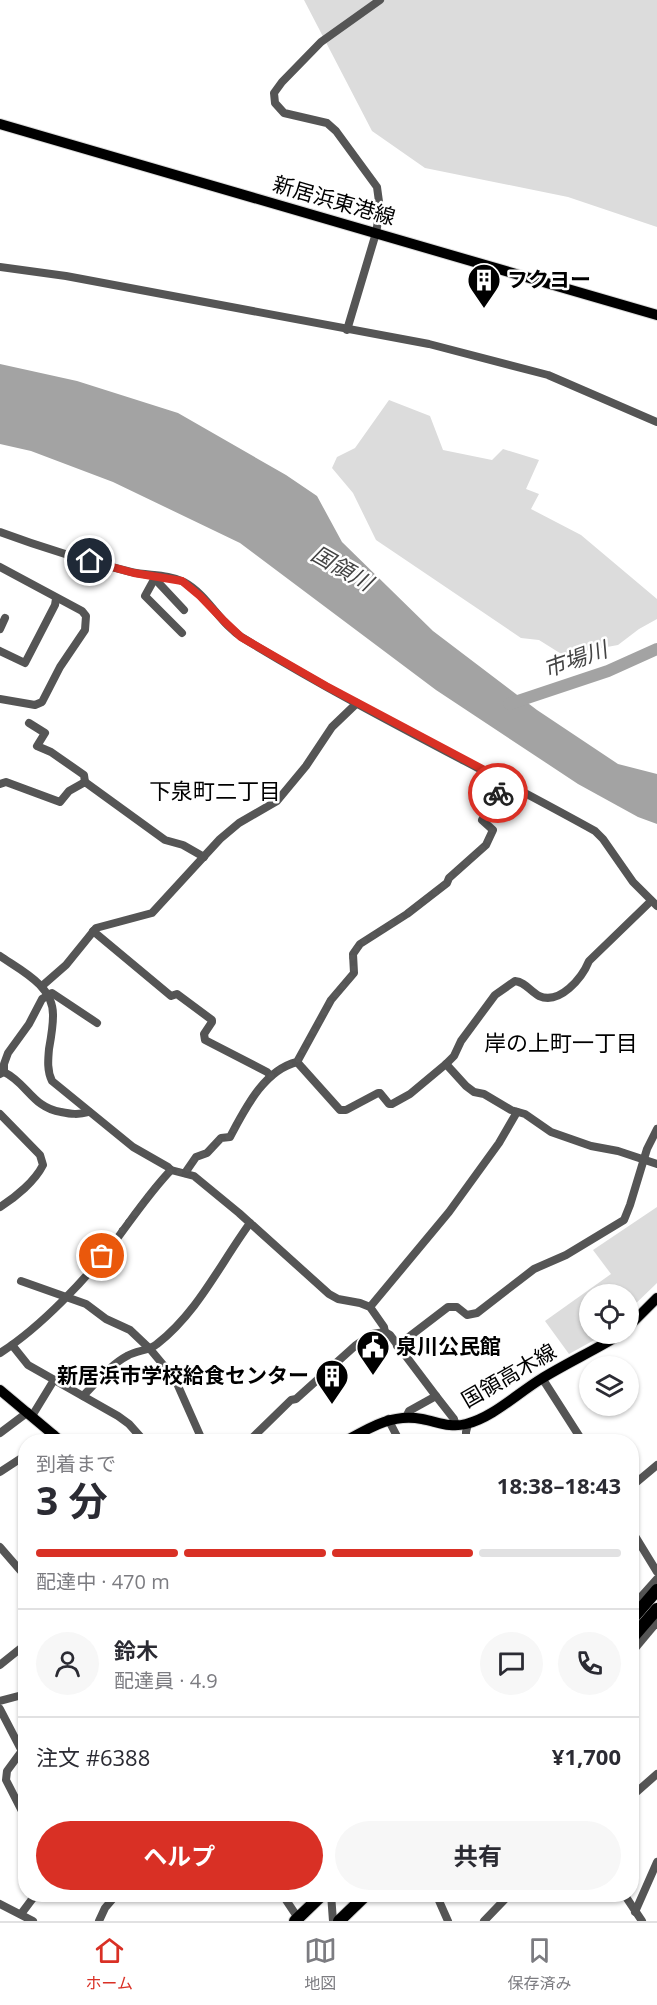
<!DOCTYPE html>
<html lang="ja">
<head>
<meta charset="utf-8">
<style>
	:root { --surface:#fff; --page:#f7f7f7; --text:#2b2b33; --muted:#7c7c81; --line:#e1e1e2; --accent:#d93025 }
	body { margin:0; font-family:"Open Sans","Noto Sans JP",sans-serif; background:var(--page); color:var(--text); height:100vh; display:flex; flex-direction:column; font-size:22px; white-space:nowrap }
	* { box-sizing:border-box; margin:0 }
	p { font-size:20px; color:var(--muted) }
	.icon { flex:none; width:33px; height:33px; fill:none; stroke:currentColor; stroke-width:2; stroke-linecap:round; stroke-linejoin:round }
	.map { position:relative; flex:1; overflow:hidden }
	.sheet { position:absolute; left:18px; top:1434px; width:621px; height:468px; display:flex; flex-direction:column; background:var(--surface); border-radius:24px; box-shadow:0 2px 4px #0004 }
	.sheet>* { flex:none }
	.fabs { position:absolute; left:579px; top:1284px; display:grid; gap:12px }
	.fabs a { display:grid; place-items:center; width:60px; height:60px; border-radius:50%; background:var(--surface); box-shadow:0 2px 4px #0004; font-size:30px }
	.pin { position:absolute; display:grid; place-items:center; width:51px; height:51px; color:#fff; margin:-26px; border:3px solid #fff; border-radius:50%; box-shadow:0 2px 6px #0007 }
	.courier { position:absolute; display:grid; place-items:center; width:60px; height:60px; margin:-30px; border:4px solid #d93025; border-radius:50%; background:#fff; color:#222; box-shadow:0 2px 8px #0007 }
	.head em { font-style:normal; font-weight:700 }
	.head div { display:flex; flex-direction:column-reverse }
	.head { display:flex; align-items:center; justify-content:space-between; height:102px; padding:0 18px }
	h1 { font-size:39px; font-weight:700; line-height:45px }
	.bar { display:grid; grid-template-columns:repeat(4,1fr); gap:9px 6px; align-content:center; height:72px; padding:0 18px }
	.bar i { height:8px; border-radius:4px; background:var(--line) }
	.bar .on { background:var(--accent) }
	.bar p { grid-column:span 4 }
	.line { display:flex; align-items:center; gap:15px; padding:0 18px; border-top:2px solid var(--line) }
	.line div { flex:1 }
	.round { display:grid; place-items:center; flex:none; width:63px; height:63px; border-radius:32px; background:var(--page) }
	.primary-button { display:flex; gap:12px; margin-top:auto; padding:12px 18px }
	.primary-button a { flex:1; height:69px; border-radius:36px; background:var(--accent); color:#fff; font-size:24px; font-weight:700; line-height:69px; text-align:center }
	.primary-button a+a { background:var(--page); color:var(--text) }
	.dock { display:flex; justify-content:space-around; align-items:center; height:84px; border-top:2px solid var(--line); background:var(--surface); font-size:16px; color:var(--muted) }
	.dock a { display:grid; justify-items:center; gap:3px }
	.dock .on { color:var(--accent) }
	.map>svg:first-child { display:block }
	.green { fill:#dcdcdc }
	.water { fill:#a3a3a3 }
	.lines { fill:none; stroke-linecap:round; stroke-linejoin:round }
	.river { stroke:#a3a3a3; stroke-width:12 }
	.major-casing { stroke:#dbdbdb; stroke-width:12 }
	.highway-casing { stroke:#dbdbdb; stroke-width:14 }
	.minor { stroke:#555; stroke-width:8 }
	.major { stroke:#000; stroke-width:10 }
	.highway { stroke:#000; stroke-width:12 }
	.done { stroke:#595959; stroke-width:6; stroke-dasharray:0 10.8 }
	.route { stroke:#d93025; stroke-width:8 }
	.labels { text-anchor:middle; stroke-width:5; stroke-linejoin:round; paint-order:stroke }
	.street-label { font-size:21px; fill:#000; stroke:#fff }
	.poi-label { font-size:21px; font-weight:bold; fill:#000; stroke:#fff; text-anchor:start }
	.water-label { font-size:22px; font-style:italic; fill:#444; stroke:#fff }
	.neighbourhood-label { font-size:22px; fill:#000; stroke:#fff }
</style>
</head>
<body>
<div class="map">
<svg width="657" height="1921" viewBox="0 0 657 1921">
	<rect width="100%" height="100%" fill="#fff"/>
	<g class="green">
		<polygon points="304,0 657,0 657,227 568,197 425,168 372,131"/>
		<polygon points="389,400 430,416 443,450 492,460 503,449 539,460 526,489 539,494 531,509 581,535 657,599 657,619 639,629 618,645 563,655 539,640 521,638 376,540 353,493 332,468 337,457 355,448"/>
		<polygon points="657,1207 657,1283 629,1310 628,1294 590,1294 590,1334 605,1334 569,1354 545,1321 611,1274 593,1250"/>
	</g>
	<polygon class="water" points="0,364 77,381 178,413 286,475 317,496 342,542 433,631 537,710 618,764 657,774 657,824 638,817 578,784 436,690 240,543 113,482 31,451 0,444"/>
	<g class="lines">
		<polyline class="river" points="509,704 608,671 657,649"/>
		<defs>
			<g id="major">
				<polyline points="0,124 657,315"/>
				<polyline points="628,1327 657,1298"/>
				<polyline points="0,1390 62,1442"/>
				<path d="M344 1442C369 1428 392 1413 422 1419 438 1422 450 1428 466 1424 492 1418 518 1393 541 1379 567 1363 595 1350 621 1334"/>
			</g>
			<g id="highway">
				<polyline points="632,1619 657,1590"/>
				<polyline points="632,1638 657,1609"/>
				<polyline points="295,1921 323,1894"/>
				<polyline points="339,1921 367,1894"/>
			</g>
		</defs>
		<use href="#major" class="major-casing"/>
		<use href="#highway" class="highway-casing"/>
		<g class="minor">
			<polyline points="0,267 66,276 429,344 548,375 657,422"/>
			<polyline points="347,330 376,233 380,209 377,187 336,131 327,123 284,113 275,103 274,93 282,82 321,42 380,0"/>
			<path d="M0 532C43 548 86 561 131 572 148 576 168 574 184 582 208 595 220 624 243 638 357 708 478 766 595 831L603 839 633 882 657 906"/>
			<polyline points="0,567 82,611 86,616 85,630 60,667 42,702 35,705 0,699"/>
			<polyline points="156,576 145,596 182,633"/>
			<polyline points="155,579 184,610"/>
			<polyline points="0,629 5,618"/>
			<polyline points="0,651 25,663 55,605 56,599"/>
			<polyline points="29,723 45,733 37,746 51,752 84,775 85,782"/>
			<polyline points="0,784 6,782 60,802 69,791 85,782 165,840 183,845 204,857"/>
			<polyline points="93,931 171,996 177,994 212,1020 212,1022 204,1034 205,1040 267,1072 271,1076"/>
			<path d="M0 956C22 971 54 986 53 1016 53 1027 51 1038 49 1049 48 1060 47 1071 52 1081L133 1147 168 1167 171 1170 194 1176 239 1213 329 1294 338 1299 360 1303 370 1307 384 1327 385 1332 390 1335 436 1396"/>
			<polyline points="42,986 66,965 96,928 152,913 220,839 239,823 277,801 306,766 332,727 357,703"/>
			<path d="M297 1062 340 1110H346L378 1093H380L389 1104H392L410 1094 446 1064 454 1056 461 1041 495 995 515 981C525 982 530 991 539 996 560 1005 582 978 589 961L651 901"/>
			<polyline points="446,1064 466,1086 474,1092 484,1094 511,1110 525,1114 551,1132 591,1146 618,1151 657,1164"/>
			<path d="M4 1072C27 1083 33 1108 61 1112 71 1114 78 1115 89 1112"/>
			<polyline points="0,1074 4,1072 4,1064 8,1053 29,1024 42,999 52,993 97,1023"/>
			<path d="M0 1114 40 1155 43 1165C35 1181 16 1197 0 1207"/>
			<path d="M185 1173 196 1157 207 1153 221 1138 230 1137C245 1109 264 1070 297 1062L331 1000 354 973 353 954 360 944 407 914 447 883 449 878 486 845 493 830 482 820 505 781"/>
			<polyline points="21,1281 86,1304 106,1319 130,1330 150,1349 175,1379 203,1442"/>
			<polyline points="370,1307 449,1212 499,1143 517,1112"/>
			<polyline points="12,1345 28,1365 118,1416 129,1424 145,1442"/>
			<polyline points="397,1346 448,1307 457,1307 467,1315 477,1313 534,1269 566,1255 624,1220 630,1205 647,1149 657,1129"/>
			<path d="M0 1353C41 1327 87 1278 116 1240 134 1216 150 1192 171 1170"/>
			<polyline points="542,1378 583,1442"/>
			<path d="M83 1396C96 1383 110 1365 127 1356 137 1350 149 1351 157 1344 198 1312 220 1264 250 1223"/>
			<polyline points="32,1416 54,1380"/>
			<polyline points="406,1417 409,1411 436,1396 454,1419 456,1426"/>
			<polyline points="388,1419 400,1442"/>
			<polyline points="0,1433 28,1412"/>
			<polyline points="44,1442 54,1434"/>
			<polyline points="248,1442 291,1400 296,1399 356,1345 372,1334 385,1332"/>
			<polyline points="466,1442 466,1432 468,1424"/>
			<polyline points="0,1472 26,1455"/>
			<polyline points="632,1486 657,1465"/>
			<polyline points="632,1531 657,1572"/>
			<polyline points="0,1547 26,1577"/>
			<polyline points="632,1607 657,1579"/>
			<polyline points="632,1652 657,1622"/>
			<polyline points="0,1665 26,1644"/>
			<polyline points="0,1701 26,1694"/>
			<polyline points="0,1709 26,1759"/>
			<polyline points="21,1752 7,1771 6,1780 26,1819"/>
			<polyline points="632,1796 657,1774"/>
			<polyline points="282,1894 298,1918"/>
			<polyline points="331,1894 333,1921"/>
			<polyline points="436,1894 448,1921"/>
			<polyline points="624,1894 642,1921"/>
			<polyline points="0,1904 33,1921"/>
			<polyline points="635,1912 657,1862"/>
			<polyline points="21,1914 36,1894"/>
			<polyline points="99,1921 105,1908 117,1894"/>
			<polyline points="484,1921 510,1894"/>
		</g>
		<use href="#major" class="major"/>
		<use href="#highway" class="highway"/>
	</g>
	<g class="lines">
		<path class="done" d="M102 1256 152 1191 171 1170 185 1173 196 1157 207 1153 221 1138 230 1137C245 1109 264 1070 297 1062L331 1000 354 973 352 954 360 944 407 914 447 883 449 878 486 845 492 830 482 820 498 793"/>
		<polyline class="route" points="90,561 134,573 182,581 200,596 224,621 241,637 326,686 505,781 498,793"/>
	</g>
	<defs>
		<symbol id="building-pin" viewBox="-11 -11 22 30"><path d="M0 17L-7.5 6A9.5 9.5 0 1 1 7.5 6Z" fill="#000" stroke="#fff"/><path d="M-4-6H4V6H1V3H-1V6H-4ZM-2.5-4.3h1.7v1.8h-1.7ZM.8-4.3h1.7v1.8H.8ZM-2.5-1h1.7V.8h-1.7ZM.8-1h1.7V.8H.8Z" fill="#fff"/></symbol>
		<symbol id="civic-pin" viewBox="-11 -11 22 30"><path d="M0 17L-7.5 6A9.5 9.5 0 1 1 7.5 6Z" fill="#000" stroke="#fff"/><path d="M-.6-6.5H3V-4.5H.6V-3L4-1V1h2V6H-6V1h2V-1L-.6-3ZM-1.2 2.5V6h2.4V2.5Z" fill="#fff"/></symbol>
	</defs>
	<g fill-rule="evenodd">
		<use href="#building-pin" x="465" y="261" width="38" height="52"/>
		<use href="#civic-pin" x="354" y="1328" width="38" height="52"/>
		<use href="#building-pin" x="313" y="1357" width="38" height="52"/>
	</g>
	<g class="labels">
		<g class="street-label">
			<text transform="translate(334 201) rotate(16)" y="7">新居浜東港線</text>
			<text transform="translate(509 1376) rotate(-30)" y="7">国領高木線</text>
		</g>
		<g class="poi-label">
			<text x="507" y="287">フクヨー</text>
			<text x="396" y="1354">泉川公民館</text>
			<text x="309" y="1383" text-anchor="end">新居浜市学校給食センター</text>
		</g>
		<g class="water-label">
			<text transform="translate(342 568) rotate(30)" y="8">国領川</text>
			<text transform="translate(575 659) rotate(-19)" y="8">市場川</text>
		</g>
		<g class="neighbourhood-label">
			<text x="215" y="799">下泉町二丁目</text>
			<text x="561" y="1051">岸の上町一丁目</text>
		</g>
	</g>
</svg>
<div class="fabs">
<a><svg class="icon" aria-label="locate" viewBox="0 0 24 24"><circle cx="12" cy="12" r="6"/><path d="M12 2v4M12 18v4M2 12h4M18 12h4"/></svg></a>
<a><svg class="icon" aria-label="layers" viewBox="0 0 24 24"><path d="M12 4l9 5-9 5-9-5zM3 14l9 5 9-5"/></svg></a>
</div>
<div class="pin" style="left:102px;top:1256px;background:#ea580c"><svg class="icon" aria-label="bag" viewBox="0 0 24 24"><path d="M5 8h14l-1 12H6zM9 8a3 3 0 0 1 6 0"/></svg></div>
<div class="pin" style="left:90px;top:561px;background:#1f2937"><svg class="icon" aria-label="home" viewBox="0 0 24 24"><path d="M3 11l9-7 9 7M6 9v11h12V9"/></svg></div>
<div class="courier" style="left:498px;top:793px"><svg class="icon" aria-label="bike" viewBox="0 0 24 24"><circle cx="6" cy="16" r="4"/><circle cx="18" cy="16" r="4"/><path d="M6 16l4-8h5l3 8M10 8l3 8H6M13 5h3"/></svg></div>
<section class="sheet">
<div class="head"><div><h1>3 分</h1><p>到着まで</p></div><em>18:38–18:43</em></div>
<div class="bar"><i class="on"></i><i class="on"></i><i class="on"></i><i></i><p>配達中 · 470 m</p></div>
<div class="line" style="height:108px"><a class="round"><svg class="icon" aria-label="person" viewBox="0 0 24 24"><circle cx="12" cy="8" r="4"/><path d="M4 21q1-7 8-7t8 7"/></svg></a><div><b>鈴木</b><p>配達員 · 4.9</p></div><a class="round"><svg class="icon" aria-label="chat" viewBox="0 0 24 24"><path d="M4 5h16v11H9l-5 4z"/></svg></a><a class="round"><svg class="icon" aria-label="phone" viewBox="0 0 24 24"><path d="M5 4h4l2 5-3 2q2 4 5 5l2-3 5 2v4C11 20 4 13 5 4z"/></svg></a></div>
<div class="line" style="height:78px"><div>注文 #6388</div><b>¥1,700</b></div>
<div class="primary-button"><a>ヘルプ</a><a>共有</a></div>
</section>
</div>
<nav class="dock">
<a class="on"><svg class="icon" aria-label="home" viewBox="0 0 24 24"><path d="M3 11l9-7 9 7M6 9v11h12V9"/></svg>ホーム</a>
<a><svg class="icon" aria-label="map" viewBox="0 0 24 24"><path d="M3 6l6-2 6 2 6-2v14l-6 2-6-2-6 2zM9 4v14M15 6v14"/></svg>地図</a>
<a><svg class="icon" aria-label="saved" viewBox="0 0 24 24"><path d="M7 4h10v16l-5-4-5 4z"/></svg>保存済み</a>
</nav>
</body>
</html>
